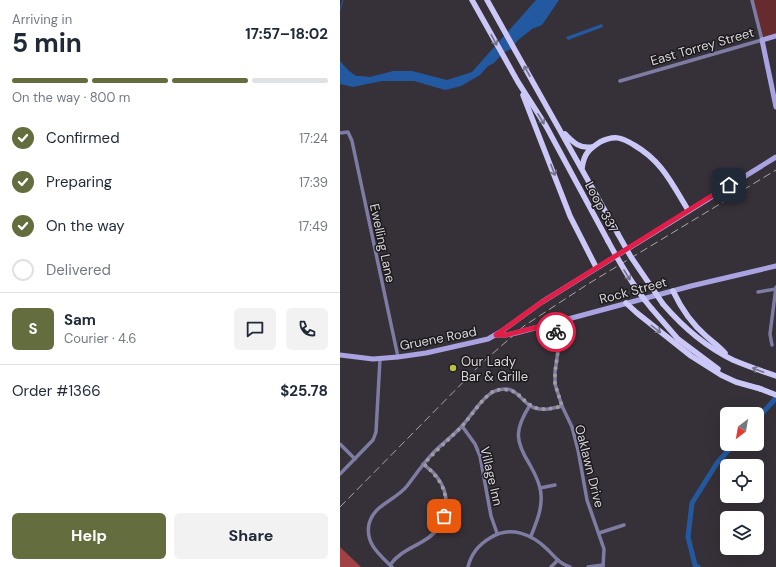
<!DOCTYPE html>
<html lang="en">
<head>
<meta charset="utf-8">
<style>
	:root { --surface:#fff; --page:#f2f2f3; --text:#1f2937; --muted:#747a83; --line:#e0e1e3; --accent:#646d3e }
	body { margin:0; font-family:"DM Sans",sans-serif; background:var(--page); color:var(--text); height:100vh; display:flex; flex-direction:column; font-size:15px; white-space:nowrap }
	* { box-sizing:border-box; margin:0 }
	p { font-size:13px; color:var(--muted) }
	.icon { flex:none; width:22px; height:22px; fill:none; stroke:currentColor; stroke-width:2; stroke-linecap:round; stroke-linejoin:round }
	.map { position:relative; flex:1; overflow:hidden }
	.sheet { display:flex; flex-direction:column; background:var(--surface); width:340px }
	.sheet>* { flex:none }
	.needle { width:26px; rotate:211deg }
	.fabs { position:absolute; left:380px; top:407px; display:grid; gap:8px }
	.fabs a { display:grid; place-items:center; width:44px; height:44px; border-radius:6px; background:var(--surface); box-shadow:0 4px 16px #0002; font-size:20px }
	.pin { position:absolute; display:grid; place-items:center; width:34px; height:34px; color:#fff; margin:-17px; border-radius:8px; box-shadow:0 2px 6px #0006 }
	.courier { position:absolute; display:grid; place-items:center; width:40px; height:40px; margin:-20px; border:3px solid #e11d48; border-radius:50%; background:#fff; color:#222; box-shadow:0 1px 5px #0007 }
	.summary em { font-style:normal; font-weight:700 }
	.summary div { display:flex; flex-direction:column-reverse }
	.summary { display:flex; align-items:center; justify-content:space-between; height:68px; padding:0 12px }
	h1 { font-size:26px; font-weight:700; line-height:30px }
	.bar { display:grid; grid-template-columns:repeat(4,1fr); gap:6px 4px; align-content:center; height:48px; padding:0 12px }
	.bar i { height:5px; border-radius:3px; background:var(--line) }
	.bar .current { background:var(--accent) }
	.bar p { grid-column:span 4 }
	.line { display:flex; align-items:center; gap:10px; padding:0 12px; border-top:1px solid var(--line) }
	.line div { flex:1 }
	.round { display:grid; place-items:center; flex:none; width:42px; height:42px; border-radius:6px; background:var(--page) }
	ol { padding:0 12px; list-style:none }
	li { display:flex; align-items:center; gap:12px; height:44px }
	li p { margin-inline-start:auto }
	li .icon { padding:4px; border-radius:50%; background:var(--accent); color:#fff; stroke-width:4 }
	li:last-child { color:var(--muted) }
	li i { width:22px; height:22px; border:2px solid var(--line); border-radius:50% }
	.cta { display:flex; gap:8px; margin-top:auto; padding:8px 12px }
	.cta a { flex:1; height:46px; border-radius:6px; background:var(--accent); color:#fff; font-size:16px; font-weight:700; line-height:46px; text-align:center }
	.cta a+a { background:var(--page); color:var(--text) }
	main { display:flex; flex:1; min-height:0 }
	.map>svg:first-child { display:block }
	.green { fill:#652b2d }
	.forest { fill:#a14045 }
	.water { fill:#2359a0 }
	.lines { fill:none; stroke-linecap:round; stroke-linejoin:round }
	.stream { stroke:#2359a0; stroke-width:1 }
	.river { stroke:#2359a0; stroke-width:5 }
	.street { stroke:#7e7ca2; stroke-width:3.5 }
	.secondary { stroke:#a9a4e1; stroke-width:5 }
	.primary { stroke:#cbc8f8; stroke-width:5.5 }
	.rail { stroke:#aaa5ab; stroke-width:1; stroke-dasharray:8 4; stroke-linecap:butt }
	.primary-bridge { stroke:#cbc8f8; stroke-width:5.5 }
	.oneway { stroke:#74718a }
	.done { stroke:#a19ca2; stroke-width:4; stroke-dasharray:0 7.2 }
	.route { stroke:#e11d48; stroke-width:5 }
	.poi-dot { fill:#b8c146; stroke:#1c1a1d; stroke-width:1.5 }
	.labels { text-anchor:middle; stroke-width:3; stroke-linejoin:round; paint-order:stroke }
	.street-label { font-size:13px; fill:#dad6db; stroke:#1c1a1d }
	.poi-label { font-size:13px; fill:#dad6db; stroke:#1c1a1d; text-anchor:start }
</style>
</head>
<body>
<main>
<section class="sheet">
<div class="summary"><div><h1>5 min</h1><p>Arriving in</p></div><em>17:57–18:02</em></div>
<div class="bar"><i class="current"></i><i class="current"></i><i class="current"></i><i></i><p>On the way · 800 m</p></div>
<ol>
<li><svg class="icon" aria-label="check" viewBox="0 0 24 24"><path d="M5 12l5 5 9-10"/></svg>Confirmed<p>17:24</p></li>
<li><svg class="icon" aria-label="check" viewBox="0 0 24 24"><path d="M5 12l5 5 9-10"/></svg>Preparing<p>17:39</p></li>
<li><svg class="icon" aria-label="check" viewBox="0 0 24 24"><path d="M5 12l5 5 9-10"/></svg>On the way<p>17:49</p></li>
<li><i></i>Delivered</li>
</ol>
<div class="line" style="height:72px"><b class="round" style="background:var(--accent);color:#fff">S</b><div><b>Sam</b><p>Courier · 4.6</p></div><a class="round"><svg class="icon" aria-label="chat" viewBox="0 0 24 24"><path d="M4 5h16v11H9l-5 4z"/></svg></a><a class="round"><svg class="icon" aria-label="phone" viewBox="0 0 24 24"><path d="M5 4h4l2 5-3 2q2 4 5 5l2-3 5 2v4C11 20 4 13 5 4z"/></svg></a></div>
<div class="line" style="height:52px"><div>Order #1366</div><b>$25.78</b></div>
<div class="cta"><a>Help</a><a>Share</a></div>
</section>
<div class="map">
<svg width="436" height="567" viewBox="0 0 436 567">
	<rect width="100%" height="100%" fill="#363138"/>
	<polygon class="green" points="412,0 436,0 436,36 422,40"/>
	<polygon class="forest" points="0,547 21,567 0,567"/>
	<g class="water">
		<polygon points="196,0 219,0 202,25 192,29 178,40 171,49 163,53 154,63 148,66 140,75 121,86 105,90 74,81 42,81 13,87 0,84 0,61 8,70 16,76 20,76 30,77 53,71 72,71 107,80 132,72"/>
		<polygon points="262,24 263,27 228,40 226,37"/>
	</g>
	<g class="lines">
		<polyline class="stream" points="0,10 3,0"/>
		<g class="river">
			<polyline points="417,419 436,398"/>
			<polyline points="358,567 355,565 348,537 352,503 377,463 394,444"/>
		</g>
		<g class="street">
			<polyline points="280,81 422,40 412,0"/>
			<polyline points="0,133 8,132 12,141 58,357"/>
			<polyline points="418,292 436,289"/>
			<polyline points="213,323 219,344 215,372 215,384 222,406 232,427 238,450 247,500 264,549 263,567"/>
			<polyline points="432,345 430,334 436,287"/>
			<path d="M190 405C174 430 175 441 190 465 194 472 198 480 200 488 204 505 197 521 191 536"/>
			<polyline points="122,426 135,444 140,456 151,516 157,533"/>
			<polyline points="0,444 15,459"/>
			<polyline points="0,474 33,440 36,432 40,359"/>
			<polyline points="200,488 215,485"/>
			<polyline points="259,533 284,525"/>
			<path d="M50 565C61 550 74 548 88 538 108 524 112 496 97 477 94 472 88 468 83 464"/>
			<path d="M52 567C40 555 25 544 29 524 34 504 55 501 67 486 76 474 85 461 95 451 104 442 114 435 122 426 131 416 143 396 155 391 174 384 177 396 189 405 199 412 211 409 222 406"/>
			<path d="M128 567C131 554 138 545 150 538 170 525 192 534 208 550 215 557 220 564 230 567"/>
			<polyline points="211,567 218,560"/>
			<polyline points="248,567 263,565"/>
		</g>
		<g class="secondary">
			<polyline points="436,36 422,40 436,107"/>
			<polyline points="156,335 166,335 176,333 351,286 436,266"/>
			<polyline points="0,355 33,359 58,357 86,353 148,339 162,331 202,302 436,157"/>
		</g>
		<g class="primary">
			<polyline points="132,0 178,82 206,126 268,241"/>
			<polyline points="147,0 278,234"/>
			<polyline points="183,95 230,216 256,267"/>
			<path d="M225 134C233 142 239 149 252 147"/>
			<path d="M242 168C244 154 248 150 260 142 274 135 281 137 294 145 322 161 332 184 348 210"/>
			<path d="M333 291C341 308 352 324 366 336 373 342 380 347 385 353"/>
			<polyline points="286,303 297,313 351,356 381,375 396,382 421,389"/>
			<path d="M323 304C342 326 366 347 393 360 407 366 422 371 436 376"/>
			<polyline points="312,309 338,339 378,369"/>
			<polyline points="418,388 436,395"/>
		</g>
		<polyline class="rail" points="0,507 143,362 184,326 248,284 436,170"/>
		<g class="primary-bridge">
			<polyline points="278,234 291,257 323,304"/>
			<path d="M268 241C281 265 294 288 312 309"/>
		</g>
	</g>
	<defs><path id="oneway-shaft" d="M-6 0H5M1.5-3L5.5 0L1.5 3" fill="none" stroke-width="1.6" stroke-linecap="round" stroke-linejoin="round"/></defs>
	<g class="oneway">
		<use href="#oneway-shaft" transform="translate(154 40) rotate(62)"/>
		<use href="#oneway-shaft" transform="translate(187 71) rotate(-119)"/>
		<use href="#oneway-shaft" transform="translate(201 119) rotate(58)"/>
		<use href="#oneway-shaft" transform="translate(213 170) rotate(69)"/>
		<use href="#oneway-shaft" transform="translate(287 275) rotate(59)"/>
		<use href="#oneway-shaft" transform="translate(316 329) rotate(38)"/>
		<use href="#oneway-shaft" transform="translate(418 370) rotate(-159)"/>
	</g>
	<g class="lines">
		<path class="done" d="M104 516C110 492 100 479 84 464 96 450 110 439 123 425 132 415 143 397 154 391 159 389 167 389 172 391 180 394 183 400 189 404 199 412 211 409 222 406L215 384V372L219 344 216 332"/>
		<polyline class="route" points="216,332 213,323 166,335 156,335 202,302 389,185"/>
	</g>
	<circle class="poi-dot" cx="113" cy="368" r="4"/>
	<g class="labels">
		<g class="street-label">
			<text transform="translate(362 46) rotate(-16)" y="5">East Torrey Street</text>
			<text transform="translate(262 207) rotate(62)" y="5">Loop 337</text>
			<text transform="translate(43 243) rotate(78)" y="5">Ewelling Lane</text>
			<text transform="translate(293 290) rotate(-15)" y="5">Rock Street</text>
			<text transform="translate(98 338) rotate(-11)" y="5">Gruene Road</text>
			<text transform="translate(250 466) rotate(76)" y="5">Oaklawn Drive</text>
			<text transform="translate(152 476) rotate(77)" y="5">Village Inn</text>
		</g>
		<g class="poi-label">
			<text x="121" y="366">Our Lady<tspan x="121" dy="15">Bar &amp; Grille</tspan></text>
		</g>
	</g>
</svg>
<div class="fabs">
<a><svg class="needle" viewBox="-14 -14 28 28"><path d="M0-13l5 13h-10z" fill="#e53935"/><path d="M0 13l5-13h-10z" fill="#747a83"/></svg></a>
<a><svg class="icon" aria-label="locate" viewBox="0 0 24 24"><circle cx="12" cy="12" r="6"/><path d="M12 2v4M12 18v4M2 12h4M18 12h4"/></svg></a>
<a><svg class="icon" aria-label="layers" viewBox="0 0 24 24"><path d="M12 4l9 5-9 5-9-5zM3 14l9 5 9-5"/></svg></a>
</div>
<div class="pin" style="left:104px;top:516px;background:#ea580c"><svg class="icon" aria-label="bag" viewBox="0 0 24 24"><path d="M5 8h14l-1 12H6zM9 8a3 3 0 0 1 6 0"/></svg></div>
<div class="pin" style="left:389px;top:185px;background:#1f2937"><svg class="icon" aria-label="home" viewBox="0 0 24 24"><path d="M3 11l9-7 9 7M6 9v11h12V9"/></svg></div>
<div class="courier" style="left:216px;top:332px"><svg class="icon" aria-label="bike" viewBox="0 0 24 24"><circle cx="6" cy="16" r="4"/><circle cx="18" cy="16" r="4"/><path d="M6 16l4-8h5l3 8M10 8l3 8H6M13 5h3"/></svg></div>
</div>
</main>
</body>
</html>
